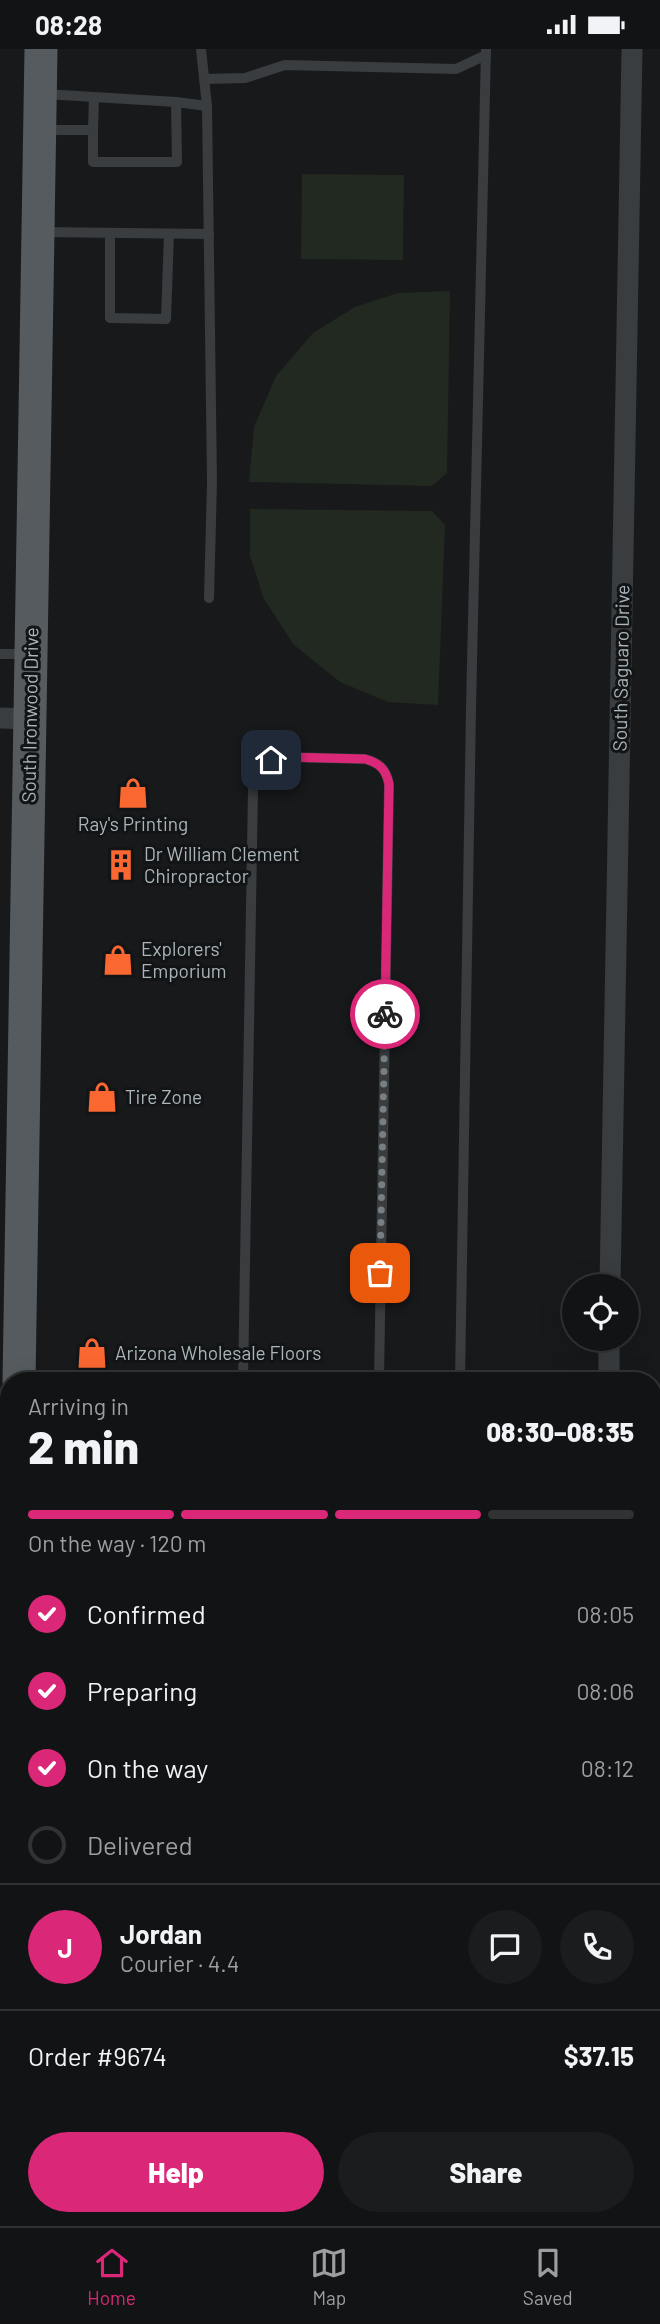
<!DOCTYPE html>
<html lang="en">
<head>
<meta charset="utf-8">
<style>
	:root { --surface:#121314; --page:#1b1c1d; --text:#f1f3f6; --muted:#9c9ea0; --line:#313234; --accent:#db2777 }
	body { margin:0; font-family:Barlow,sans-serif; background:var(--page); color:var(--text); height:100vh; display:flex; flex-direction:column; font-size:26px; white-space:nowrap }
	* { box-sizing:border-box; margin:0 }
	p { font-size:23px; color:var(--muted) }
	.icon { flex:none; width:38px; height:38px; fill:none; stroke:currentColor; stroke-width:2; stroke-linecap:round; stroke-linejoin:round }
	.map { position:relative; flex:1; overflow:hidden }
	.sheet { position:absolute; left:0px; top:1323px; width:662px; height:854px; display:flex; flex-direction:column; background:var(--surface); border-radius:28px 28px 0 0; box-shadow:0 7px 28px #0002,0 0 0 2px var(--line) }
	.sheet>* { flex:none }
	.fabs { position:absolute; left:562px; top:1225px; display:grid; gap:14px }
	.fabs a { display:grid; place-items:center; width:77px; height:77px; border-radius:50%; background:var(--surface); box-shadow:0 7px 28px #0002,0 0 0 2px var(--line); font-size:35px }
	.pin { position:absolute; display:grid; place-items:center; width:60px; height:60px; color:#fff; margin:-30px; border-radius:14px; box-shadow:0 4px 10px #0006 }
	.courier { position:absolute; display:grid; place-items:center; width:70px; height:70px; margin:-35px; border:5px solid #db2777; border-radius:50%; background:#fff; color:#222; box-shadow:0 2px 9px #0007 }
	.summary em { font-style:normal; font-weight:800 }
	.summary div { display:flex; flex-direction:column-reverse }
	.summary { display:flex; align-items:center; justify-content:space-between; height:119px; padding:0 28px }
	h1 { font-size:46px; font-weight:800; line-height:52px }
	.bar { display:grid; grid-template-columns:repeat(4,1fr); gap:10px 7px; align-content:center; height:84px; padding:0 28px }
	.bar i { height:9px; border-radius:5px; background:var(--line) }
	.bar .selected { background:var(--accent) }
	.bar p { grid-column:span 4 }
	.line { display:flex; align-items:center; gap:18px; padding:0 28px; border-top:2px solid var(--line) }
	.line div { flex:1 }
	.round { display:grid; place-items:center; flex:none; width:74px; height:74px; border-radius:37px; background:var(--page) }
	ol { padding:0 28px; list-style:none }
	li { display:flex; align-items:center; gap:21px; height:77px }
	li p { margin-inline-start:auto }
	li .icon { padding:7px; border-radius:50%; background:var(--accent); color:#fff; stroke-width:4 }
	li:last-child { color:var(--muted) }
	li i { width:38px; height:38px; border:4px solid var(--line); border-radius:50% }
	.cta { display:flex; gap:14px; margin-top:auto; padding:14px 28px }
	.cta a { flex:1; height:80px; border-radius:42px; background:var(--accent); color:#fff; font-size:28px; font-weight:800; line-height:80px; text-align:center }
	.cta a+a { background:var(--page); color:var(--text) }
	.status { display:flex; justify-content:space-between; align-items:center; height:49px; padding:0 35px; background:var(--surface); direction:ltr }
	.status svg { height:19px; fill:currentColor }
	.tabs { display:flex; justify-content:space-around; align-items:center; height:98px; border-top:2px solid var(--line); background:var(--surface); font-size:19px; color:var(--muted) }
	.tabs a { display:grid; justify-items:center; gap:4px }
	.tabs .selected { color:var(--accent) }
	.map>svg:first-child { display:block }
	.green { fill:#222920 }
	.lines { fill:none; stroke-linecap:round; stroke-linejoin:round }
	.service { stroke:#393d40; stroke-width:10 }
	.minor { stroke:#393d40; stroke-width:21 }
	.secondary { stroke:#474d50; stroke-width:30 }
	.primary { stroke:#555b5f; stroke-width:33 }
	.done { stroke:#777f83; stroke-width:7; stroke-dasharray:0 12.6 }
	.route { stroke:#db2777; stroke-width:9 }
	.labels { text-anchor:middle; stroke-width:6; stroke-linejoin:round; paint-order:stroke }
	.street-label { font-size:19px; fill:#aab6bb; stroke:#131416 }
	.poi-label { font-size:19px; fill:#aab6bb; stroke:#131416; text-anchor:start }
</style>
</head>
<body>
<div class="status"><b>08:28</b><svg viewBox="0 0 49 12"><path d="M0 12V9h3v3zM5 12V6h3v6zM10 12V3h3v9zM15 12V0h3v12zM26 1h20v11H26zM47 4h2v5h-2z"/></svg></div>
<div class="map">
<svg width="660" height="2177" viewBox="0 0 660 2177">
	<rect width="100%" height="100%" fill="#18191b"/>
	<g class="green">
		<polygon points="302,125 404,126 403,211 301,210"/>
		<polygon points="450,242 447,424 432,437 249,433 254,378 276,327 313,284 355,258 398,244"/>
		<polygon points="250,460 432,462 445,476 438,656 388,653 340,633 294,596 264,550 250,507"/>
	</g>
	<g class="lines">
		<g class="service">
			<polyline points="201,0 207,57 212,433 209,549"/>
			<polyline points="204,30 245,29 285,16 456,20 486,6"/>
			<polyline points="176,53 207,57"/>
			<polyline points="42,81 93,81 93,113 177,113 176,53 45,45"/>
			<polyline points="93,81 94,48"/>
			<polyline points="40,183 209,185"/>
			<polyline points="110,184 110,269 166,270 169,185"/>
			<polyline points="0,605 28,605"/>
			<path d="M243 1332 253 740C257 721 264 713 283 708L365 710C380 714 386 720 389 735L379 1332"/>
			<polyline points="460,1332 471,659 486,0"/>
			<polyline points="653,1606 660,1606"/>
			<polyline points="0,1615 9,1615"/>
			<polyline points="0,1724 9,1724"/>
			<polyline points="251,2177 252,2168"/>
		</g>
		<g class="minor">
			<polyline points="0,669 30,670"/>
			<polyline points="610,1237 632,0"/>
			<polyline points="609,1332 609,1290"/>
			<polyline points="638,2177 639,2168"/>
		</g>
		<polyline class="secondary" points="2,2177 6,1936"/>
		<g class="primary">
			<polyline points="19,1332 41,0"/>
			<polyline points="0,1846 9,1847"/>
			<polyline points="653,1858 660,1858"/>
			<polyline points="6,1936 9,1881"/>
			<polyline points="653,1948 660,1948"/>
		</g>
	</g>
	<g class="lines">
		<polyline class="done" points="380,1224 385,965"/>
		<path class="route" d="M271 711 283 708 365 710C379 714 386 720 389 735L385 965"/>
	</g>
	<defs>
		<symbol id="shop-bare" viewBox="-9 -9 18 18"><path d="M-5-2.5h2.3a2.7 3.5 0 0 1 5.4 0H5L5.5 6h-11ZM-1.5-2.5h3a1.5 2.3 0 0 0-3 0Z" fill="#fa6731" stroke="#131416" stroke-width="2.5" paint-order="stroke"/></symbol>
		<symbol id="building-bare" viewBox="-9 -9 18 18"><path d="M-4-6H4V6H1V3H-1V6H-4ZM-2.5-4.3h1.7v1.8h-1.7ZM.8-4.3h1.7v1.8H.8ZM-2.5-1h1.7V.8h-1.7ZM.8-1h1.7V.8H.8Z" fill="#fa6731" stroke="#131416" stroke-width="2.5" paint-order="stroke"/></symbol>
	</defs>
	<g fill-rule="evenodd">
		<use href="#shop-bare" x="111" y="722" width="44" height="44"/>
		<use href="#building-bare" x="99" y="794" width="44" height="44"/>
		<use href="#shop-bare" x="96" y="889" width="44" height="44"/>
		<use href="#shop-bare" x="80" y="1026" width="44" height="44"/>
		<use href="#shop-bare" x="70" y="1282" width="44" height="44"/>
	</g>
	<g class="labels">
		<g class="street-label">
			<text transform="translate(621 619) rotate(-89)" y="7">South Saguaro Drive</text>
			<text transform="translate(30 666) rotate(-89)" y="7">South Ironwood Drive</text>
		</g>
		<g class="poi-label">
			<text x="133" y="782" text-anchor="middle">Ray's Printing</text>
			<text x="144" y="812">Dr William Clement<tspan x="144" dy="22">Chiropractor</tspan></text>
			<text x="141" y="907">Explorers'<tspan x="141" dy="22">Emporium</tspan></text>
			<text x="125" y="1055">Tire Zone</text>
			<text x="115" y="1311">Arizona Wholesale Floors</text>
		</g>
	</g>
</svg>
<div class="fabs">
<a><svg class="icon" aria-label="locate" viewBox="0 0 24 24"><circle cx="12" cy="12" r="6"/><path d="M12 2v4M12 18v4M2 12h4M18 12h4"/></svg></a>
</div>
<div class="pin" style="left:380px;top:1224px;background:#ea580c"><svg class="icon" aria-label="bag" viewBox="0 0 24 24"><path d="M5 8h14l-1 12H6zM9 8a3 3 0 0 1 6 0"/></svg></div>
<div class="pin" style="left:271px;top:711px;background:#1f2937"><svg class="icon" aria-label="home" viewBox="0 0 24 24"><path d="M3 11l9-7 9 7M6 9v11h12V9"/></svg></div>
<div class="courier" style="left:385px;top:965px"><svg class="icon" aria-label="bike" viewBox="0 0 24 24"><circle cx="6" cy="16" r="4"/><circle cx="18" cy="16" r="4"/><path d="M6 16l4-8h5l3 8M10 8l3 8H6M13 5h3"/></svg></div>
<section class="sheet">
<div class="summary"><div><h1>2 min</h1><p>Arriving in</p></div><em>08:30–08:35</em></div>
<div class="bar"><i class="selected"></i><i class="selected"></i><i class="selected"></i><i></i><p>On the way · 120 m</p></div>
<ol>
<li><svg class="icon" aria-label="check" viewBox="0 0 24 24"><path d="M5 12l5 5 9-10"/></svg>Confirmed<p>08:05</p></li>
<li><svg class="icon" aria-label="check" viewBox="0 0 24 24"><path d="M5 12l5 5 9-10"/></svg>Preparing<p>08:06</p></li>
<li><svg class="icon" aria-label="check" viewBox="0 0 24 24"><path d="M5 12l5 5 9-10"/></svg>On the way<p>08:12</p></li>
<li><i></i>Delivered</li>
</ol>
<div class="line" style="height:126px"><b class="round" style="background:var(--accent);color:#fff">J</b><div><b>Jordan</b><p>Courier · 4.4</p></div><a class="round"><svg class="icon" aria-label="chat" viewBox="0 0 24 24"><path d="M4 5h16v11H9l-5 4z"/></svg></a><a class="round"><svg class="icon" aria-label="phone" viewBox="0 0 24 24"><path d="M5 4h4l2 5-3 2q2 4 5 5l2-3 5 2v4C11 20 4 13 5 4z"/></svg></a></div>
<div class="line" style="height:91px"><div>Order #9674</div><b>$37.15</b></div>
<div class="cta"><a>Help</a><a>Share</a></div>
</section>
</div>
<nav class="tabs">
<a class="selected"><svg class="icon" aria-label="home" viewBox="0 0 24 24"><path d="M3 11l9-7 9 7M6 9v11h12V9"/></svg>Home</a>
<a><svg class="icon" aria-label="map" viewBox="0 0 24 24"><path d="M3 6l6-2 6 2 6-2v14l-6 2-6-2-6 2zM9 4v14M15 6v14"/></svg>Map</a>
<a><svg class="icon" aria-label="saved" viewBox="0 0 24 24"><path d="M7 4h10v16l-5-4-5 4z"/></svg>Saved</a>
</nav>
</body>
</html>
